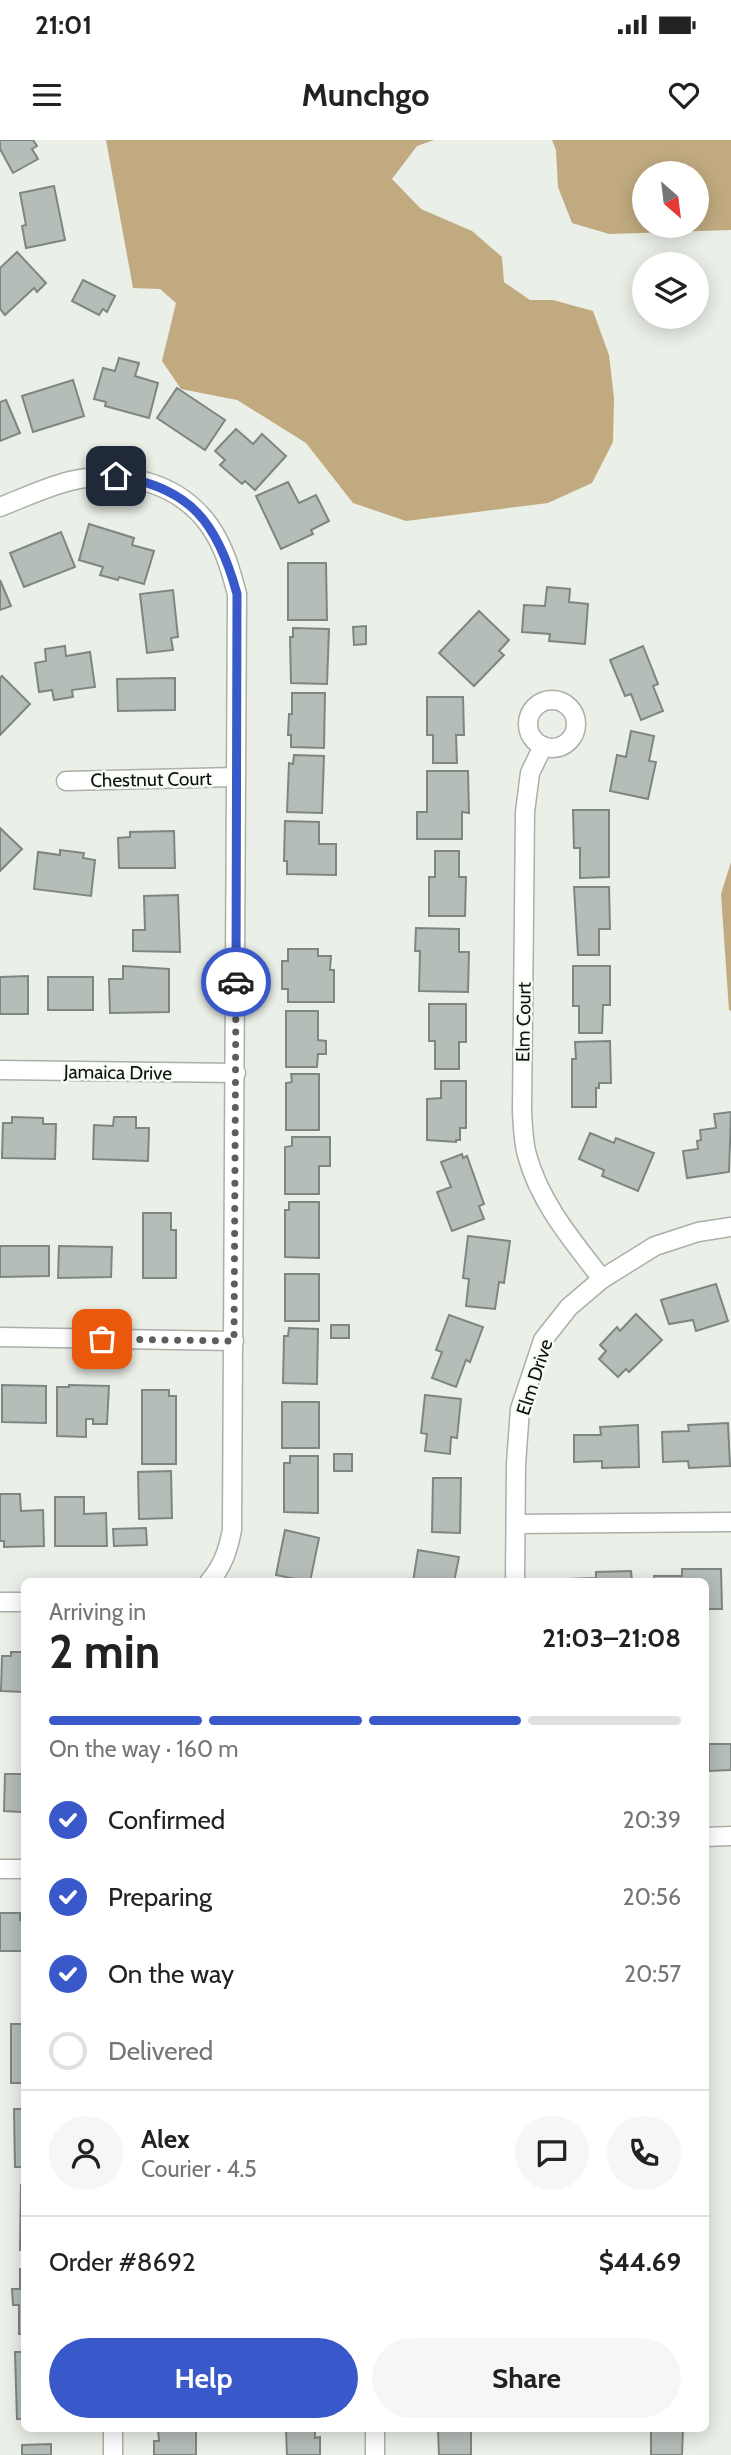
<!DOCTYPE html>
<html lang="en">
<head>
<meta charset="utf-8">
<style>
	:root { --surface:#fff; --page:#f6f6f6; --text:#222; --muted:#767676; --line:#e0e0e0; --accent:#3959ca }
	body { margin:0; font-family:Cabin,sans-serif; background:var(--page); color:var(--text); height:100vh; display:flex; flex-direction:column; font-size:26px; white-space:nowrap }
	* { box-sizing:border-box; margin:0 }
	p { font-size:23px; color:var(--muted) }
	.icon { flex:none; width:38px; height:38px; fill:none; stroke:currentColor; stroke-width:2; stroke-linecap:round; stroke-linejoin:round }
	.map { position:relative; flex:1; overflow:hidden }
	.sheet { position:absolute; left:21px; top:1438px; width:688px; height:854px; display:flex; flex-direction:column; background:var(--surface); border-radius:10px; box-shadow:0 4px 18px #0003 }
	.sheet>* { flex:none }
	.needle { width:46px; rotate:152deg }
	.tools { position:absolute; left:632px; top:21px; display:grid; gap:14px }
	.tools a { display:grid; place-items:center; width:77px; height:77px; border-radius:50%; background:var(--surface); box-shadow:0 4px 18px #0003; font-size:35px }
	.pin { position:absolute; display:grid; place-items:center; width:60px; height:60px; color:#fff; margin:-30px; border-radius:14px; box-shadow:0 4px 10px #0006 }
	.courier { position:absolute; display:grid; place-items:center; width:70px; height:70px; margin:-35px; border:5px solid #3959ca; border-radius:50%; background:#fff; color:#222; box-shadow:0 2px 9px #0007 }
	.summary em { font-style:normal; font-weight:800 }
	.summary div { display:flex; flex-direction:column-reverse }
	.summary { display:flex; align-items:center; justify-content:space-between; height:119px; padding:0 28px }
	h1 { font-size:46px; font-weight:800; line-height:52px }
	.bar { display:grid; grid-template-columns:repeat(4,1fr); gap:10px 7px; align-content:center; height:84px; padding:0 28px }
	.bar i { height:9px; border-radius:5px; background:var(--line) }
	.bar .selected { background:var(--accent) }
	.bar p { grid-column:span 4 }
	.line { display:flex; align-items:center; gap:18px; padding:0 28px; border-top:2px solid var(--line) }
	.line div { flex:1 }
	.round { display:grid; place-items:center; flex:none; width:74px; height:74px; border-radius:37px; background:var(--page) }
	ol { padding:0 28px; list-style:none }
	li { display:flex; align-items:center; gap:21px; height:77px }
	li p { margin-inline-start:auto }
	li .icon { padding:7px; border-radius:50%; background:var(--accent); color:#fff; stroke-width:4 }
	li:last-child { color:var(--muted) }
	li i { width:38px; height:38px; border:4px solid var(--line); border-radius:50% }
	.cta { display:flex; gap:14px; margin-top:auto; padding:14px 28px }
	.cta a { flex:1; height:80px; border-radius:42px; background:var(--accent); color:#fff; font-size:28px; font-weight:800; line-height:80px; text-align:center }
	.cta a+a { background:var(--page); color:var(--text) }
	.status { display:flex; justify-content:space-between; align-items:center; height:49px; padding:0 35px; background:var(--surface); direction:ltr }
	.status svg { height:19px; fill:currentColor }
	header { display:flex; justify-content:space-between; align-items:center; height:91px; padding:0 28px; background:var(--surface); font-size:32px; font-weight:800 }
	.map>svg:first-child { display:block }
	.forest { fill:#c1aa80; fill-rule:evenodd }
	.building { fill:#b5bdb8; stroke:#7e8682; stroke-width:2 }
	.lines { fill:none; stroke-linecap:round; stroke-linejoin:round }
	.street-casing { stroke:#aaafa8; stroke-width:21 }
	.street { stroke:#fff; stroke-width:18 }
	.done { stroke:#5c5f5a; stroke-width:7; stroke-dasharray:0 12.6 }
	.route { stroke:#3959ca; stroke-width:9 }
	.labels { text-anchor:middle; stroke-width:5; stroke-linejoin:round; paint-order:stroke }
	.street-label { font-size:19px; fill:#0f110e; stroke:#f7fcf5 }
</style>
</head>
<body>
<div class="status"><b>21:01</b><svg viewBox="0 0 49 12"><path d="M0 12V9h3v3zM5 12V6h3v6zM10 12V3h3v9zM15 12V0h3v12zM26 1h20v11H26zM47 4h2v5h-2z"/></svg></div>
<header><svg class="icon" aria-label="menu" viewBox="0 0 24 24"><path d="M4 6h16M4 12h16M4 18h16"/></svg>Munchgo<svg class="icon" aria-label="heart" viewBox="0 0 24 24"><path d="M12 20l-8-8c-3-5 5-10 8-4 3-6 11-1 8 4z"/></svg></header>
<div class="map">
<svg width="731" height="2315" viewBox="0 0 731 2315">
	<rect width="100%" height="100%" fill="#eaefe7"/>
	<g class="forest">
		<polygon points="106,0 434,0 417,6 392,39 421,69 472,91 502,117 504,142 530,160 553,160 593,171 609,215 614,258 613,302 592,343 548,363 406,381 353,363 306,303 237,260 181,249 162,221 176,163 160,149 133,148"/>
		<path d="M552 0H731V90L609 94 572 83 558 47 556 10ZM644 33H696V86H644Z"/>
		<polygon points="731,722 731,871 729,870 721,754"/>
	</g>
	<g class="building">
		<polygon points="0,0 33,0 37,6 32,9 38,19 13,33 0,9"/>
		<polygon points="54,46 65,100 26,108 22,86 26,85 20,53"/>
		<polygon points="17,112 46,143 37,152 34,148 5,175 0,169 0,128"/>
		<polygon points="83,140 115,156 107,172 103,169 99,175 72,161"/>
		<polygon points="119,218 139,223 135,236 158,243 149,278 105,266 106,262 94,259 103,228 115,231"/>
		<polygon points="73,240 84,276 33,292 22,256"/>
		<polygon points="177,248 225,280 205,310 157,278"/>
		<polygon points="6,260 20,293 0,301 0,262"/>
		<polygon points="236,289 253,304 262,294 286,316 255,350 245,341 242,344 220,325 225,320 215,311"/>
		<polygon points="288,342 299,363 316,355 329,381 311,390 313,394 281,409 256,356"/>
		<polygon points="89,384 134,398 132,405 154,411 144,444 119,437 118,440 100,435 103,427 79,420"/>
		<polygon points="61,392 75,427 24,447 10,413"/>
		<polygon points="288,423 326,423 327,480 288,480"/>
		<polygon points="0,440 11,466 0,470"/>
		<polygon points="547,447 570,449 569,462 588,464 585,504 549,501 550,494 522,492 524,465 545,466"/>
		<polygon points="173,450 178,497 171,498 173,510 147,513 140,454"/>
		<polygon points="479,471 509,500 499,511 504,515 474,546 439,513"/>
		<polygon points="366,486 366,504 354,505 353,487"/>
		<polygon points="293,488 329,489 327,544 291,543 290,497 293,497"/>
		<polygon points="65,506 66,516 90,512 95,547 72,550 73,557 54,560 52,550 39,552 35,523 46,521 45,509"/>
		<polygon points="643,506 658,544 653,546 663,571 641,580 631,554 625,556 610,520"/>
		<polygon points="2,536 30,564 0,595 0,538"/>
		<polygon points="175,538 175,570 118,571 117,539"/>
		<polygon points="292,553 325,553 324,608 291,607 291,595 288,595 289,574 292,574"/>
		<polygon points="427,557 463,557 464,595 456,595 457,623 433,623 433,595 427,595"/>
		<polygon points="631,591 654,596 649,621 656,622 648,659 610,651 617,615 626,617"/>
		<polygon points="294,615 324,616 322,673 287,672 289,623 293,624"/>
		<polygon points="427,631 468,631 469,673 462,672 462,699 417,699 417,672 427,672"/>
		<polygon points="573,670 609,670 609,737 580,738 580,708 574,708"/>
		<polygon points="285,681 319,682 319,704 336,704 336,735 287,734 287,721 284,721"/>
		<polygon points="0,688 22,709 0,731"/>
		<polygon points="174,691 175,728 119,728 118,698 130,697 130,692"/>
		<polygon points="60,710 84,713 83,718 95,720 91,756 34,749 38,712 60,715"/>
		<polygon points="435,711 459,711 459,737 466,737 465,776 429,776 429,737 435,737"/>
		<polygon points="574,747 609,747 610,789 599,789 599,815 578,815"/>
		<polygon points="178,755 180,812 133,811 133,790 145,790 144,756"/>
		<polygon points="416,788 459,789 459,812 469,812 468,852 419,851 420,811 415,811"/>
		<polygon points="288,809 318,809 318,816 331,816 330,830 334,830 334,862 288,862 288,849 282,849 282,821 288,821"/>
		<polygon points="123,826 169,829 169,872 110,873 109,839 123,839"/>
		<polygon points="573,826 610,826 610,865 603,865 602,893 579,893 579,866 573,866"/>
		<polygon points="28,836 28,874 0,874 0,837"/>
		<rect x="48" y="837" width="45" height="33"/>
		<polygon points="429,864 466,864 466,902 459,902 459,929 435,929 435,901 429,901"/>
		<polygon points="286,871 318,871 318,900 326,901 326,914 318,914 317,927 286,927"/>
		<polygon points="610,901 611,943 599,943 599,948 596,948 596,967 572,967 572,919 576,919 575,902"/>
		<polygon points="291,934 319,934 319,990 286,990 286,943 292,942"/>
		<polygon points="441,941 466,941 466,988 460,988 460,1000 456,1000 456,1002 427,1000 427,959 441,958"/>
		<polygon points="731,972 729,1032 687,1038 683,1011 698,1009 697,1001 701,1000 700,990 716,988 714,974"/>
		<polygon points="12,977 43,978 43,984 56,984 55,1019 2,1018 3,983 12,983"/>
		<polygon points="114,977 136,977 136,988 149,988 148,1021 93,1019 94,985 113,986"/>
		<polygon points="590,993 614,1003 616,998 654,1013 638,1051 602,1036 604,1030 579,1019"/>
		<polygon points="292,997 330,997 330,1026 319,1026 319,1054 285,1054 285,1007 292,1006"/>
		<polygon points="462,1014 463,1018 467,1016 484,1064 479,1066 484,1079 452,1091 437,1052 451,1047 441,1022"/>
		<polygon points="289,1062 319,1062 319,1118 285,1117 285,1070 289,1070"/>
		<polygon points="143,1073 171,1073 171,1090 176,1090 176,1138 143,1138"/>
		<polygon points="468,1096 510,1101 504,1143 499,1142 495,1169 466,1166 469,1139 463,1138"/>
		<polygon points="0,1106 49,1106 49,1136 0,1137"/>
		<polygon points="59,1106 112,1107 111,1137 58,1138"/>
		<rect x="285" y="1134" width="34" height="47"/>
		<polygon points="716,1144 728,1181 696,1191 693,1180 669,1184 661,1160"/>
		<polygon points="636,1174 662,1200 629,1232 626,1229 618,1237 599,1219 606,1211 600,1205 617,1187 620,1191"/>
		<polygon points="449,1175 483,1187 470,1222 466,1220 456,1247 432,1238 442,1212 436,1210"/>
		<rect x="331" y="1185" width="18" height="13"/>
		<polygon points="289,1188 318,1189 317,1244 283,1243 284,1196 288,1196"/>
		<polygon points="2,1245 46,1246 46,1283 2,1282"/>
		<polygon points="69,1245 109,1246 107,1284 93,1284 93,1279 86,1279 86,1297 57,1296 57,1247 69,1247"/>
		<polygon points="142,1250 169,1250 169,1256 176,1256 176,1324 142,1324"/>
		<polygon points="425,1255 461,1259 457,1298 451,1297 450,1314 425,1311 427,1294 421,1293"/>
		<rect x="282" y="1262" width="37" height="46"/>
		<polygon points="728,1283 730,1326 689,1328 688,1321 663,1322 662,1292 689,1291 688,1285"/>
		<polygon points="638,1285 639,1327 602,1328 602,1321 574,1322 574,1295 601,1295 600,1287"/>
		<rect x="334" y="1314" width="18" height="17"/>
		<polygon points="290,1316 318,1316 318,1373 284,1372 284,1323 290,1323"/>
		<polygon points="171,1331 172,1378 139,1379 138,1332"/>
		<polygon points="433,1338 461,1338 460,1393 432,1392"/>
		<polygon points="0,1354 20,1354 21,1371 43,1370 44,1406 4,1407 4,1401 0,1401"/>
		<polygon points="55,1357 84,1357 84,1374 106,1373 107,1406 55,1406"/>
		<polygon points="146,1388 147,1405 114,1406 113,1389"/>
		<polygon points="285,1390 319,1398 310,1442 276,1435"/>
		<polygon points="418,1410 459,1417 454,1442 413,1442"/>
		<polygon points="682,1429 721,1429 722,1469 705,1469 705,1442 654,1442 654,1436 682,1436"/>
		<polygon points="631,1431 632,1442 569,1442 569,1439 596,1438 596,1432"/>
		<polygon points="11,1512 24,1512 24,1552 1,1551 2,1516 11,1516"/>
		<polygon points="709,1604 731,1604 731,1630 709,1631"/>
		<polygon points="5,1634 24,1634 24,1676 22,1676 22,1672 4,1671"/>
		<polygon points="0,1773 20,1773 20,1780 24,1780 24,1811 0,1811"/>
		<rect x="11" y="1884" width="13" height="59"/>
		<polygon points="14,1969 24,1969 24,2027 15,2027"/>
		<polygon points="21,2045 24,2045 24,2110 20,2110"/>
		<polygon points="20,2129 24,2129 24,2194 19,2194 19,2165 13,2165 12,2149 20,2149"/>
		<polygon points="15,2212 24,2212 24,2279 17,2279"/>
		<polygon points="158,2289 196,2289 196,2315 154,2315 154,2301 159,2301"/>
		<polygon points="286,2289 315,2289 315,2298 320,2297 320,2315 287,2315"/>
		<polygon points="438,2289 471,2289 471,2315 439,2315"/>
		<polygon points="651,2289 683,2289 682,2315 651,2315"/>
		<polygon points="51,2304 51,2315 22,2315 22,2305"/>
	</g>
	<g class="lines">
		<defs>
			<g id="street">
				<path d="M0 367C23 358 46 347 70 341 122 329 177 341 209 385 224 406 231 431 237 454L232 1390C228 1410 223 1426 209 1442"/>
				<circle cx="552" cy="584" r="24"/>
				<path d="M543 606 530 633 525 672 522 972C523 986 523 1001 527 1015 540 1063 572 1100 602 1139"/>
				<polyline points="66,641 235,637"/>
				<polyline points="0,930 236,933"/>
				<polyline points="0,1197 234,1201"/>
				<polyline points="517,1384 731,1382"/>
				<polyline points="515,1442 516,1324 520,1269 543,1200 569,1167 602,1139 655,1106 698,1092 731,1087"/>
				<polyline points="0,1462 24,1462"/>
				<polyline points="705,1697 731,1696"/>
				<polyline points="0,1729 24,1729"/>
				<polyline points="113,2289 113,2315"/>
				<polyline points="375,2289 375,2315"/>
			</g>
		</defs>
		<use href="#street" class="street-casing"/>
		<use href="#street" class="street"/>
	</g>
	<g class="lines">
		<polyline class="done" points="102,1199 234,1201 236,842"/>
		<path class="route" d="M116 336C191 347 218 384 237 454L236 842"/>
	</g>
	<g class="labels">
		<g class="street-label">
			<text transform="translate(151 639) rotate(-1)" y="7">Chestnut Court</text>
			<text transform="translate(523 882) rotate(-89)" y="7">Elm Court</text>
			<text transform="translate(118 932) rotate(1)" y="7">Jamaica Drive</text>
			<text transform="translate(534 1237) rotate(-72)" y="7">Elm Drive</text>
		</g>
	</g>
</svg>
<div class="tools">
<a><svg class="needle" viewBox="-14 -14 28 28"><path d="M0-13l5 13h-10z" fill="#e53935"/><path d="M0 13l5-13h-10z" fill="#767676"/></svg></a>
<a><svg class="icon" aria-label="layers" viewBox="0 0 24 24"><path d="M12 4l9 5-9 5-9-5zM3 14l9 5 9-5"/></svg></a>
</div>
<div class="pin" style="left:102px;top:1199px;background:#ea580c"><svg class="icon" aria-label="bag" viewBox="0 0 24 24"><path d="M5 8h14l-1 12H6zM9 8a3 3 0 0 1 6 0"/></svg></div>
<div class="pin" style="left:116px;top:336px;background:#1f2937"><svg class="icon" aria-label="home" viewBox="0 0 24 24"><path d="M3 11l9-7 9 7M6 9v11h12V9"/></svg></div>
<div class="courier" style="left:236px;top:842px"><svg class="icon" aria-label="car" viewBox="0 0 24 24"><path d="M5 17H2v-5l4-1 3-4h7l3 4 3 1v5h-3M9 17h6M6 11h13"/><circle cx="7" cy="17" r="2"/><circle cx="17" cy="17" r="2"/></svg></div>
<section class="sheet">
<div class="summary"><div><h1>2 min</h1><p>Arriving in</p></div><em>21:03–21:08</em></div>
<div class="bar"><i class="selected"></i><i class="selected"></i><i class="selected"></i><i></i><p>On the way · 160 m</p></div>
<ol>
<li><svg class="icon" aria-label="check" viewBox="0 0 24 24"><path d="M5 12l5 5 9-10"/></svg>Confirmed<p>20:39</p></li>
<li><svg class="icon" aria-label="check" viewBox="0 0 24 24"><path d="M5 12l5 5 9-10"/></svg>Preparing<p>20:56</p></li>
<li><svg class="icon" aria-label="check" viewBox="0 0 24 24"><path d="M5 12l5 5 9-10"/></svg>On the way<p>20:57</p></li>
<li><i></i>Delivered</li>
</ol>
<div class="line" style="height:126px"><a class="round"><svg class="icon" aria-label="person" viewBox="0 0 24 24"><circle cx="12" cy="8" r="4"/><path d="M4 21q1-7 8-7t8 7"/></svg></a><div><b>Alex</b><p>Courier · 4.5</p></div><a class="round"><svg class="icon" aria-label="chat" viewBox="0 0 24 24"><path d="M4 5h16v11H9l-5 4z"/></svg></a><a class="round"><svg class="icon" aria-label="phone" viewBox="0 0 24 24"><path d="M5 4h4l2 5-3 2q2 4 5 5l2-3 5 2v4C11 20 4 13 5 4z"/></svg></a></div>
<div class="line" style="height:91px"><div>Order #8692</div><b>$44.69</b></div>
<div class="cta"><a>Help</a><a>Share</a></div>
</section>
</div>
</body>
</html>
